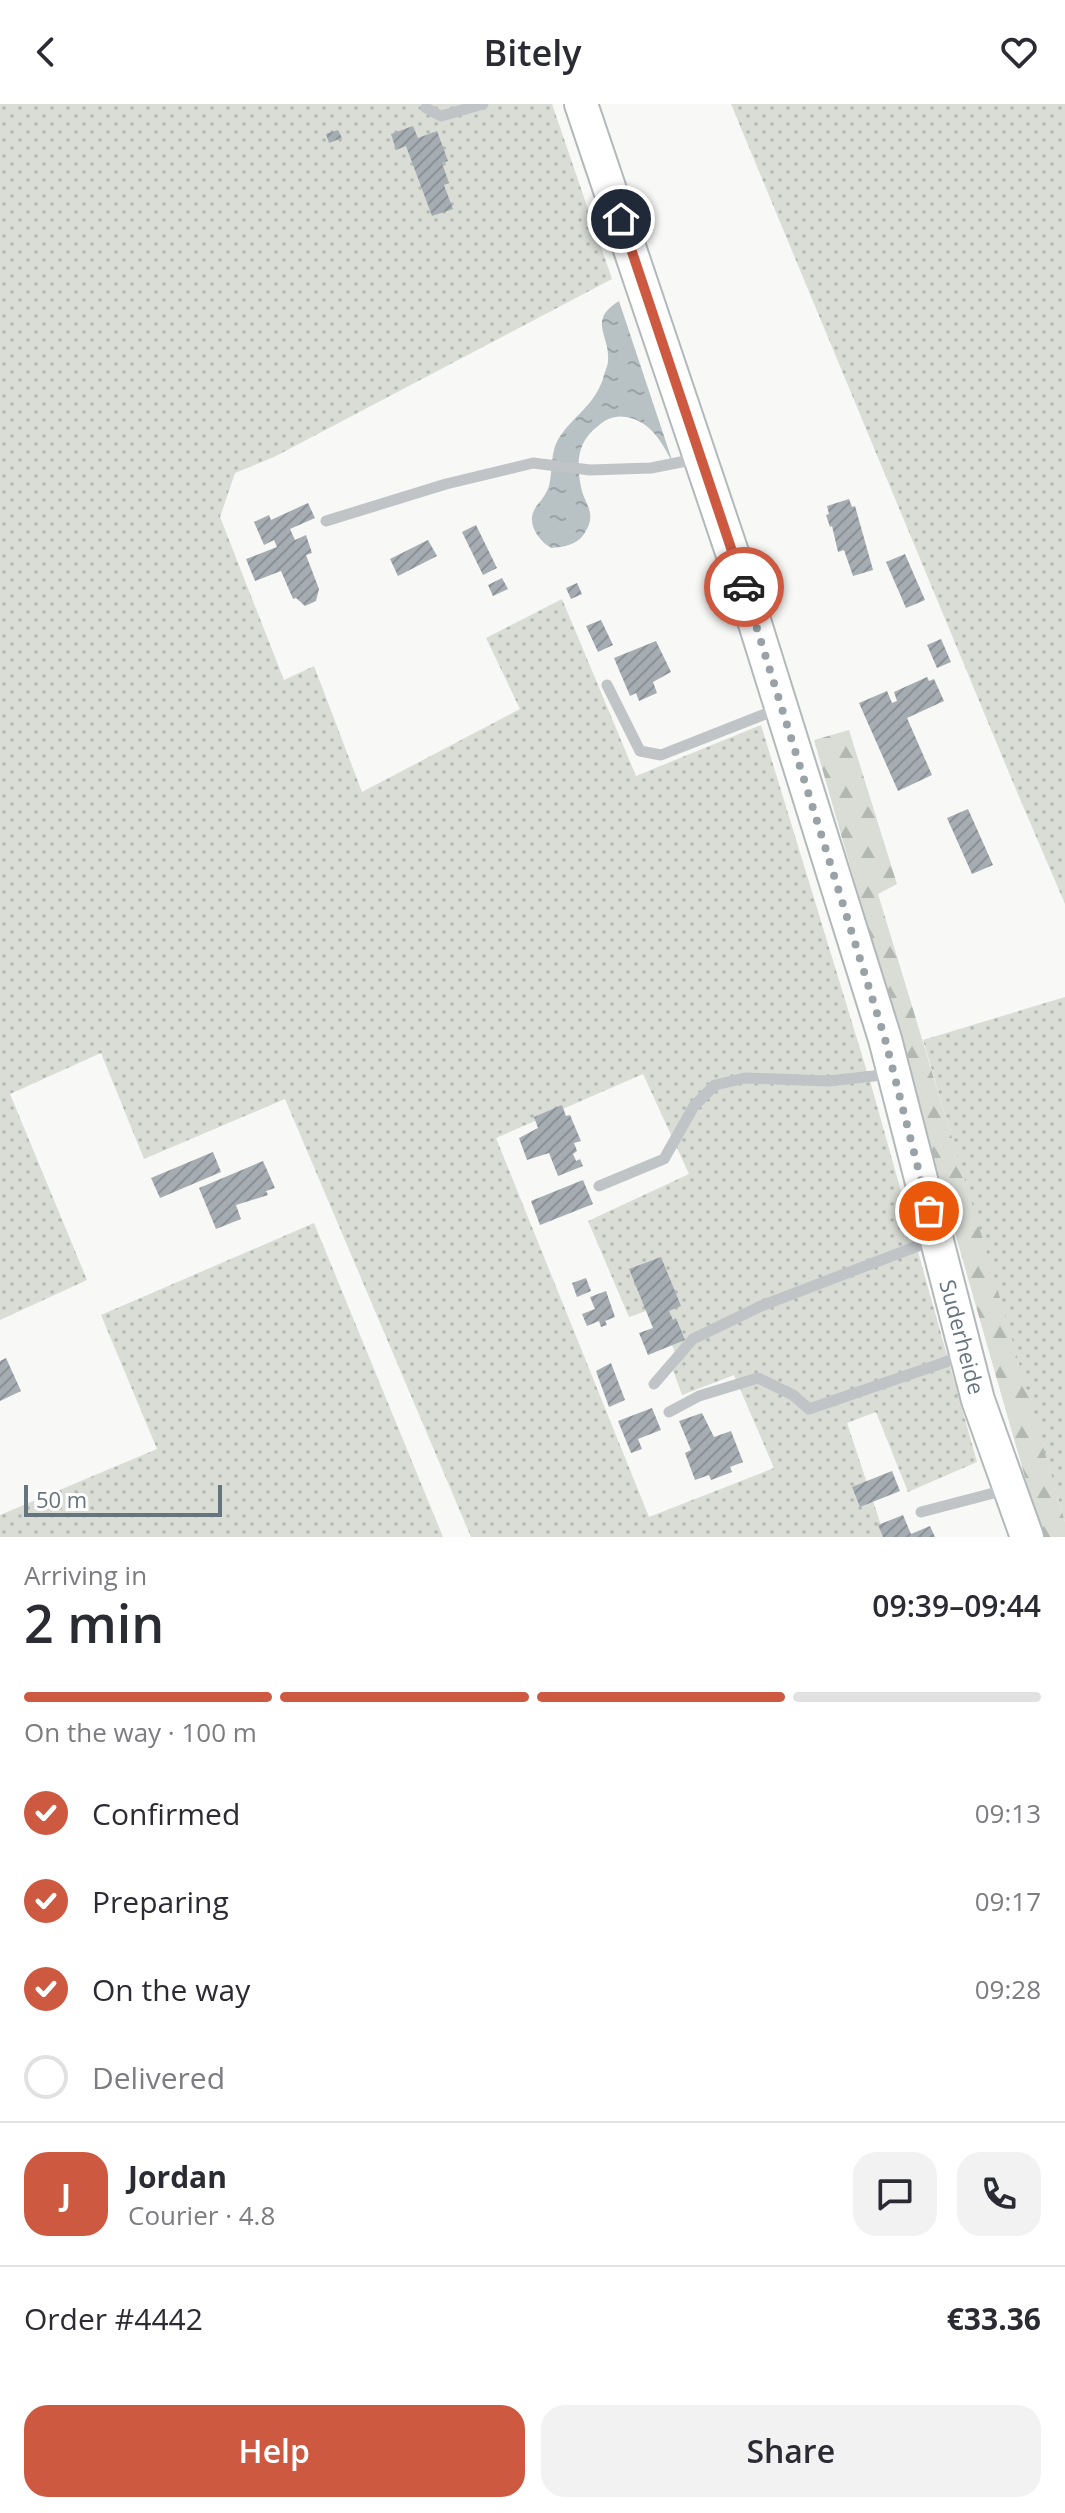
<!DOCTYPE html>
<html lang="en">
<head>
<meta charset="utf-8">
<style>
	:root { --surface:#fff; --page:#f2f2f3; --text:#2b2b33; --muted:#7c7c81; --line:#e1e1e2; --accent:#ce5941 }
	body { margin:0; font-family:"Open Sans",sans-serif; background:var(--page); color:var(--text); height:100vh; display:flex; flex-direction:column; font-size:30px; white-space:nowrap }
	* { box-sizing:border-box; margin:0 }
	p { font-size:26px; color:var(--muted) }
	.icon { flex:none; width:44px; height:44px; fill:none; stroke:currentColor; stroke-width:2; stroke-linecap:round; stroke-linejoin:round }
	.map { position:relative; height:1433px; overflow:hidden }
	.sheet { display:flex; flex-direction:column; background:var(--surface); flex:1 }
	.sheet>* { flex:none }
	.scale { position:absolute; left:24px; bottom:20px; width:198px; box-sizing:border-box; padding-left:8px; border:4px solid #66757d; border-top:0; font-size:22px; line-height:28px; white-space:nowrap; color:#66757d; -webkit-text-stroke:6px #fff; paint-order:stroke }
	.pin { position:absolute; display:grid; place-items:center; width:68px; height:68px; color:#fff; margin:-34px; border:4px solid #fff; border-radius:50%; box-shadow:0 2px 8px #0007 }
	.courier { position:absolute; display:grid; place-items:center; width:80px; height:80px; margin:-40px; border:6px solid #ce5941; border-radius:50%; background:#fff; color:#222; box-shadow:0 2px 10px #0007 }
	.headline em { font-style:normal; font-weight:600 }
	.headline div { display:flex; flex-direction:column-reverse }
	.headline { display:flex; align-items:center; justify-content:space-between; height:136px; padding:0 24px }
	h1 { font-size:52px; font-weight:600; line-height:60px }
	.bar { display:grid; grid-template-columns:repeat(4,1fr); gap:12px 8px; align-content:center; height:96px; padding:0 24px }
	.bar i { height:10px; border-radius:6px; background:var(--line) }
	.bar .current { background:var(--accent) }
	.bar p { grid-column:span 4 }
	.line { display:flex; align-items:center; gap:20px; padding:0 24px; border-top:2px solid var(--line) }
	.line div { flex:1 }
	.round { display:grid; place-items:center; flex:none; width:84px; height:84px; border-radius:24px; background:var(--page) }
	ol { padding:0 24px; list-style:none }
	li { display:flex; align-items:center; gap:24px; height:88px }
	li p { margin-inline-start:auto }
	li .icon { padding:8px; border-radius:50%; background:var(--accent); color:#fff; stroke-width:4 }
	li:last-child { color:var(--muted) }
	li i { width:44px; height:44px; border:4px solid var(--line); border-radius:50% }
	.action { display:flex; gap:16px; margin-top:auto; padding:16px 24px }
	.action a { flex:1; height:92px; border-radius:24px; background:var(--accent); color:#fff; font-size:32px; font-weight:600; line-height:92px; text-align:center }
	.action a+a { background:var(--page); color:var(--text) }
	header { display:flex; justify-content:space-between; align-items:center; height:104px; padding:0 24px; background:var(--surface); font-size:36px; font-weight:600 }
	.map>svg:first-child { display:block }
	.grass { fill:url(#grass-dots); fill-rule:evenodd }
	.forest { fill:url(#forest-firs) }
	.water { fill:url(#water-ripples) }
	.building { fill:url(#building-hatch) }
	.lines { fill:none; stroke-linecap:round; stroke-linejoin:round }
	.secondary-casing { stroke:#b3b8bb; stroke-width:36 }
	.lane { stroke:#c0c4c7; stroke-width:11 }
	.secondary { stroke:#fff; stroke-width:32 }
	.done { stroke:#99a3a7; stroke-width:8; stroke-dasharray:0 14.4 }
	.route { stroke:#ce5941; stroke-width:10 }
	.labels { text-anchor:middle; stroke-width:8; stroke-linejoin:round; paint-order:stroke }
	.street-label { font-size:22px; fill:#66757d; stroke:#fff }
</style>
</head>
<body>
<header><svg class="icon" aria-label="back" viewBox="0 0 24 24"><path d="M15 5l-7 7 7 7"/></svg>Bitely<svg class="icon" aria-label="heart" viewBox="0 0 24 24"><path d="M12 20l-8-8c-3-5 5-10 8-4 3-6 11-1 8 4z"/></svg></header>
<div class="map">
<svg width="1065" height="1433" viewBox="0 0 1065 1433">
	<defs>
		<pattern id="grass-dots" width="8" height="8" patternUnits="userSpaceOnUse" patternTransform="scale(2)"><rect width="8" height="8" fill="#d9ddd6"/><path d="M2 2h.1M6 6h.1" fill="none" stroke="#b4b8b3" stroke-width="1.8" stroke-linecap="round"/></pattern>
		<pattern id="forest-firs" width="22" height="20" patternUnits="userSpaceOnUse" patternTransform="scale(2)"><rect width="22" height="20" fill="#d9ddd6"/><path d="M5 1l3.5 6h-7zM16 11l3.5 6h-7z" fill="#b4b8b3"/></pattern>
		<pattern id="water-ripples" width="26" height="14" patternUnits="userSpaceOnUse" patternTransform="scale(2)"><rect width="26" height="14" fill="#b8c2c5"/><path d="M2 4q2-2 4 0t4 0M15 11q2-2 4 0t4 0" fill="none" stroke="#99a2a5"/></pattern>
		<pattern id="building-hatch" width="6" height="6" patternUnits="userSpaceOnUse" patternTransform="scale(2)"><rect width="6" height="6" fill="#a6adb2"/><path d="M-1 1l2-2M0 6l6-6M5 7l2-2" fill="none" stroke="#8b9196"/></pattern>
	</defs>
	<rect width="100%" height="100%" fill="#f8f8f6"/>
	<g class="grass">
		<path d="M0 0H552L612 175 274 353 235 369 220 413 284 576 314 562 362 688 520 605 486 534 562 495 636 672 761 621 872 984 977 1358 908 1388 876 1308 847 1319 885 1433H471L285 995 144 1055 101 949 10 990 87 1176 0 1216ZM643 970 689 1070 588 1117 629 1213 657 1203 679 1259 673 1266 682 1291 734 1271 774 1364 649 1413 496 1034Z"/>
		<polygon points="731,0 1065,0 1065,800 1017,688"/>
		<polygon points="1065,893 1065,1418 923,936"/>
		<polygon points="314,1119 443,1433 0,1433 0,1411 157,1345 101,1211"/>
	</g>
	<polygon class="forest" points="849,626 897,780 878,790 987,1149 1065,1418 1065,1433 1042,1433 814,636"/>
	<path class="water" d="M619 197 673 359C662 339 651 317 626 313 615 311 606 315 598 322 577 338 576 359 581 383 585 402 598 409 584 430 577 441 563 443 551 444 538 436 525 418 536 403 541 396 546 391 549 382 553 367 550 348 559 334 573 312 593 303 603 275 604 269 608 262 608 257 610 230 587 217 619 197Z"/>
	<g class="building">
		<polygon points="413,22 418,34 437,27 448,57 442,59 449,79 444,81 453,105 432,112 406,42 396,46 391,30"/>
		<polygon points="338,26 342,34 329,39 326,30"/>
		<polygon points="849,395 852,403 855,402 873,466 853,472 844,446 838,448 832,422 830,423 826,411 829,410 827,402"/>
		<polygon points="308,399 315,414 290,425 295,436 306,431 312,449 306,451 319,485 316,497 305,502 296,494 293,495 281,467 255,477 246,455 277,443 274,436 264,441 254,418 269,411 271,416"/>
		<polygon points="476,421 497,464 483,471 462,428"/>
		<polygon points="428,436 437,452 398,472 390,455"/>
		<polygon points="905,450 925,496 906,504 886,458"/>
		<polygon points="502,474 508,485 493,492 488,481"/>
		<polygon points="577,479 582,490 571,495 566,484"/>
		<polygon points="601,516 613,541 598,548 586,522"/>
		<polygon points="941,535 951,558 937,564 927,541"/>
		<polygon points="656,537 671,568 653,578 657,589 639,597 636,589 630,592 614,554"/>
		<polygon points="927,573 929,577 934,575 944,597 907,614 932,671 898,687 859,599 887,587 892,599 897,597 894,588"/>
		<polygon points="968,705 993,761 972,770 947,714"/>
		<polygon points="562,1001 566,1012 570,1011 581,1037 574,1039 577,1047 573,1050 576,1057 580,1055 583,1062 558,1072 549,1049 527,1056 519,1034 538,1024 534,1013"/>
		<polygon points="213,1048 221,1068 160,1094 151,1074"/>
		<polygon points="263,1057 275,1084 266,1087 268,1091 236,1101 241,1115 216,1125 199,1084"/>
		<polygon points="583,1076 593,1100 540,1121 531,1097"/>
		<polygon points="661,1153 681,1202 669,1207 673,1216 676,1214 685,1236 648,1251 639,1229 653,1224 629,1165"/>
		<polygon points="586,1174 591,1187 577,1193 572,1179"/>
		<polygon points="606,1187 615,1213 605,1217 607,1221 601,1223 599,1217 587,1222 582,1210 595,1205 590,1193"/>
		<polygon points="6,1254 21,1287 0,1297 0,1257"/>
		<polygon points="611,1259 625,1296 609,1303 596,1267"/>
		<polygon points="652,1304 661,1326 638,1335 642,1345 631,1349 618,1317"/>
		<polygon points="702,1309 714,1333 731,1327 743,1358 730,1363 732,1368 711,1376 709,1371 695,1376 685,1349 691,1346 679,1317"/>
		<polygon points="892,1367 900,1387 860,1403 852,1383"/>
		<polygon points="903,1411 911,1430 930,1422 935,1433 883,1433 878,1421"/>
	</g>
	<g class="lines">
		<defs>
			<polyline id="secondary" points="581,0 742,478 885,935 978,1296 1027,1433"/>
		</defs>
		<use href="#secondary" class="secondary-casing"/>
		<g class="lane">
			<polyline points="426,4 441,12 483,0"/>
			<polyline points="326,417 446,380 533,359 590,366 651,364 696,355"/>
			<polyline points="607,581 640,647 661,651 778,605"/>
			<polyline points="599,1082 664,1055 694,1002 715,981 745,974 828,977 874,972 889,967"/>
			<polyline points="654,1280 693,1235 761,1202 936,1135"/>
			<polyline points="669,1308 699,1292 758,1274 793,1291 809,1305 966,1251"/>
			<polyline points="921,1408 1009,1385"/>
		</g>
		<use href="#secondary" class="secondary"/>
	</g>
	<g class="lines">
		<polyline class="done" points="744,483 885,935 929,1107"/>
		<polyline class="route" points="621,115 744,483"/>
	</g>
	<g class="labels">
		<g class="street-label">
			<text transform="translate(962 1233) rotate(75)" y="8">Suderheide</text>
		</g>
	</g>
</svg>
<div class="scale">50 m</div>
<div class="pin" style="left:929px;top:1107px;background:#ea580c"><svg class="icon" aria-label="bag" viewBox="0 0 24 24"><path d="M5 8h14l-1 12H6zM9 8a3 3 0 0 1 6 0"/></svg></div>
<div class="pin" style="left:621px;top:115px;background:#1f2937"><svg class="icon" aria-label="home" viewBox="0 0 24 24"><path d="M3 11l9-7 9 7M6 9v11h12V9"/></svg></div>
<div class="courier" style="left:744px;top:483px"><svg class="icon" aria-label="car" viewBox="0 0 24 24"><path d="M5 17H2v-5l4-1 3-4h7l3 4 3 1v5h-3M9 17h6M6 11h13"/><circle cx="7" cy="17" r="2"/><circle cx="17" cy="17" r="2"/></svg></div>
</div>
<section class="sheet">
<div class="headline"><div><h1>2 min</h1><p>Arriving in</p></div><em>09:39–09:44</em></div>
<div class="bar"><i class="current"></i><i class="current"></i><i class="current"></i><i></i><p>On the way · 100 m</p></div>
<ol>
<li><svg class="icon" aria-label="check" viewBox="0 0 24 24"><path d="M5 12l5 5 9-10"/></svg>Confirmed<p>09:13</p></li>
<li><svg class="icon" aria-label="check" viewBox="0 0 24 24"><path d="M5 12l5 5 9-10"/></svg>Preparing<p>09:17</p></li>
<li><svg class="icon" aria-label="check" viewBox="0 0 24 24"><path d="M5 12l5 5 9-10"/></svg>On the way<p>09:28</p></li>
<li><i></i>Delivered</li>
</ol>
<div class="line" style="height:144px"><b class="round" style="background:var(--accent);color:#fff">J</b><div><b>Jordan</b><p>Courier · 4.8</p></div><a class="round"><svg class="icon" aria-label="chat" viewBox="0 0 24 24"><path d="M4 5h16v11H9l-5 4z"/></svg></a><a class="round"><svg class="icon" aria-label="phone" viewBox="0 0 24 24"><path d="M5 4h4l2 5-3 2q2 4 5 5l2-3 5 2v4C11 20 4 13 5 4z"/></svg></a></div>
<div class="line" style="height:104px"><div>Order #4442</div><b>€33.36</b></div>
<div class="action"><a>Help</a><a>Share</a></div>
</section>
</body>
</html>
